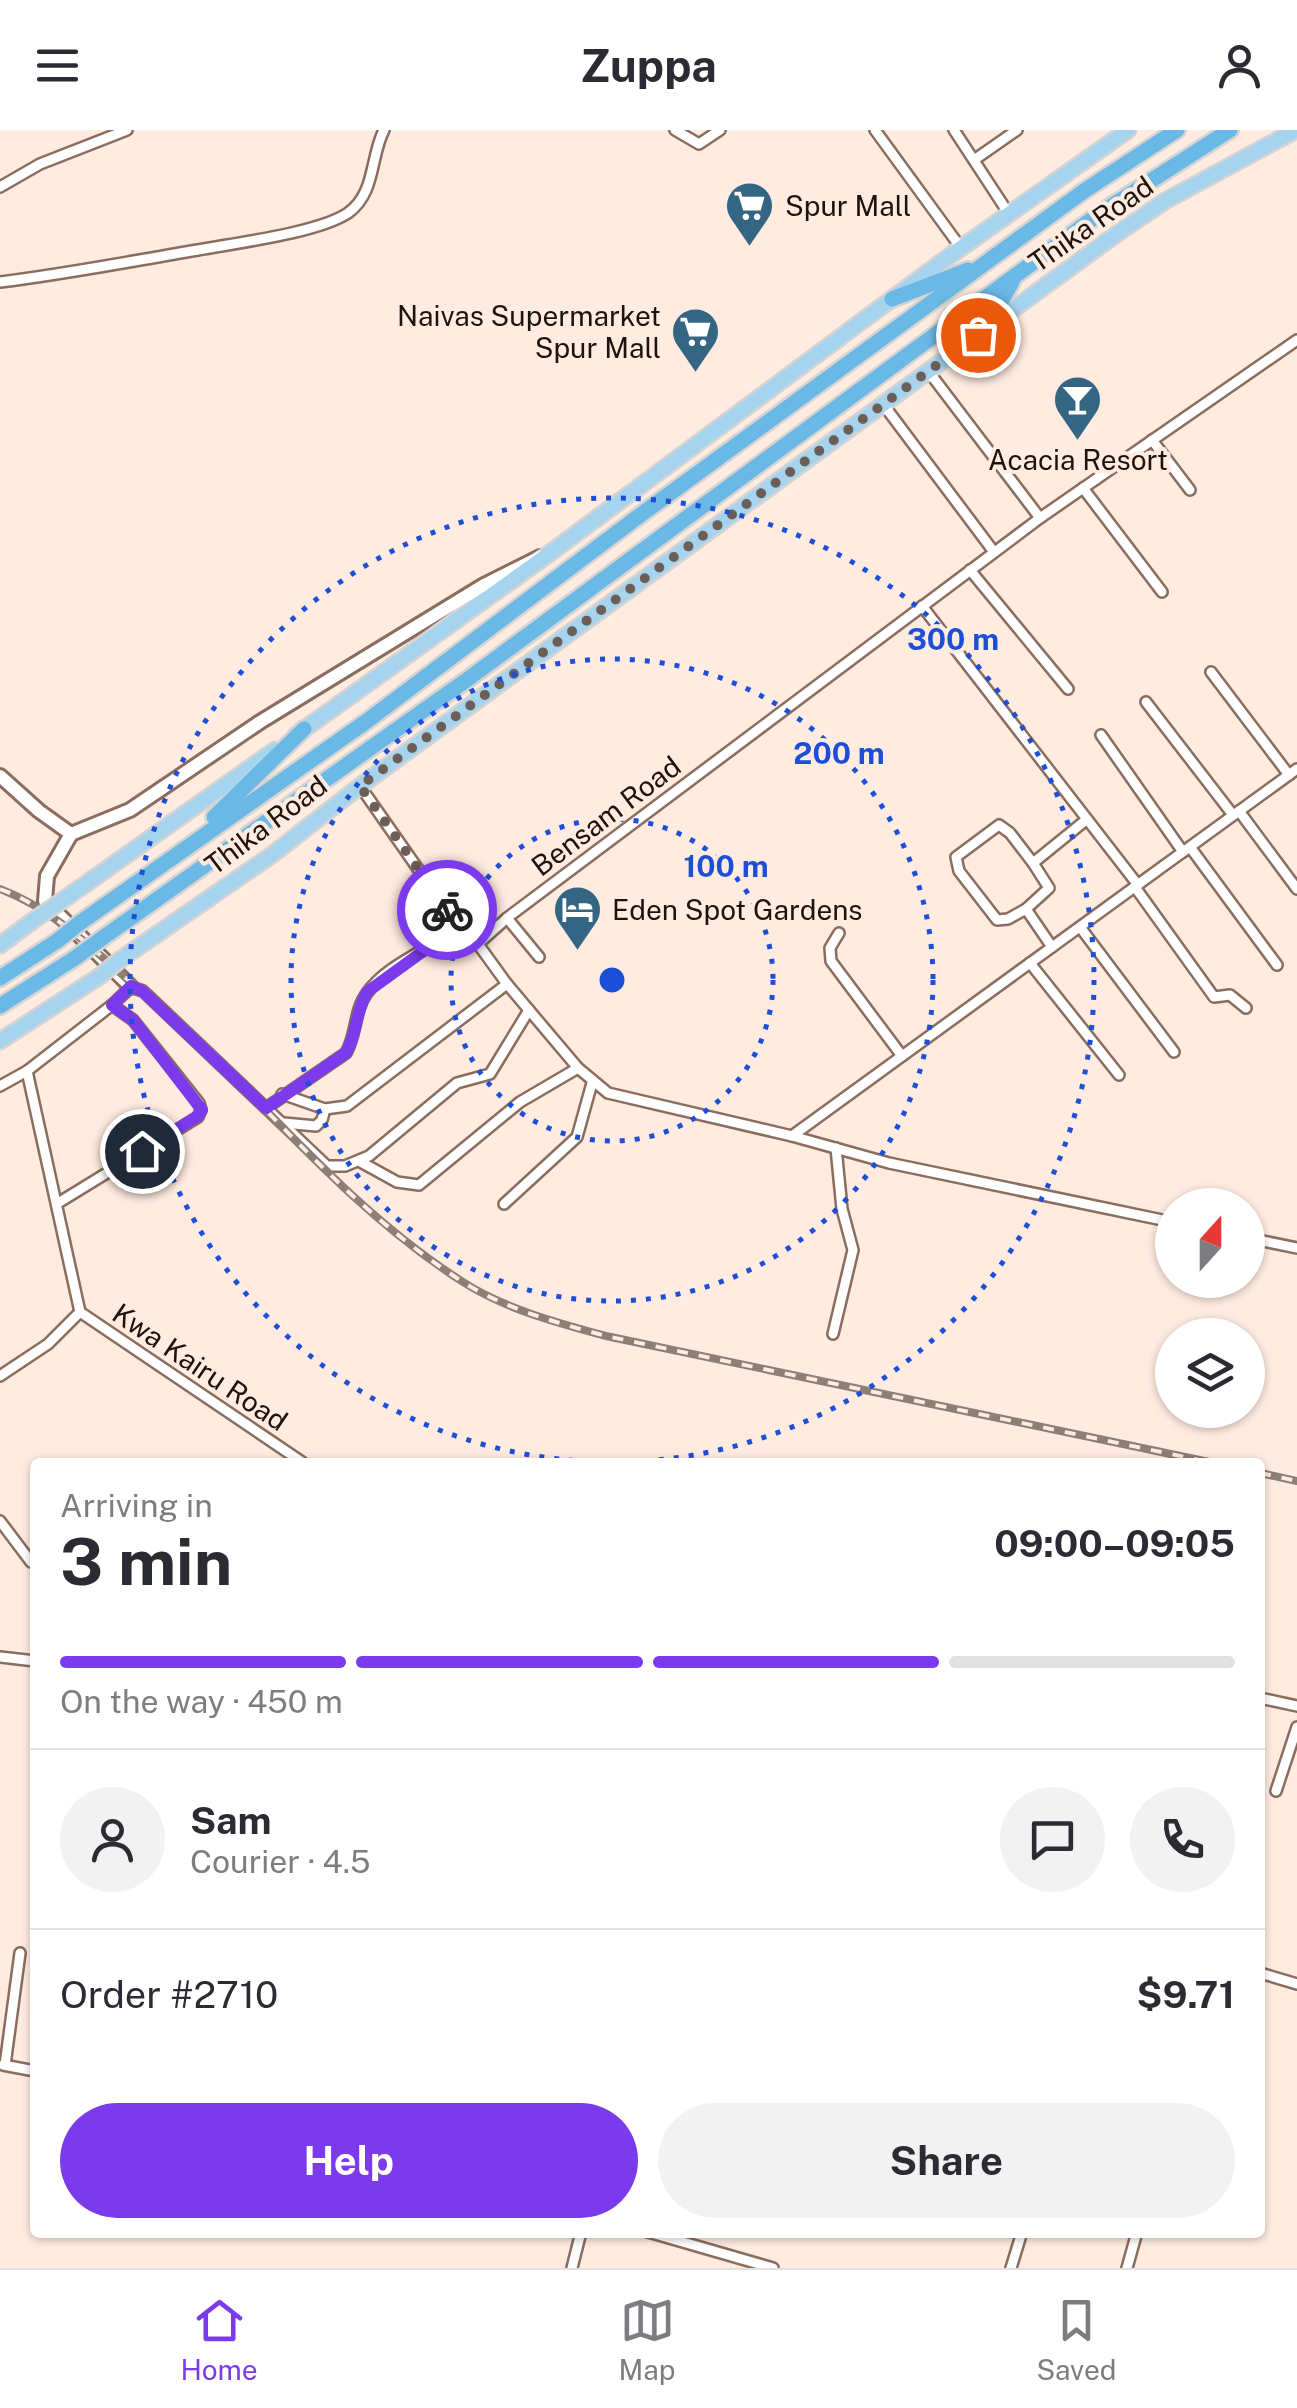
<!DOCTYPE html>
<html lang="en">
<head>
<meta charset="utf-8">
<style>
	:root { --surface:#fff; --page:#f2f2f3; --text:#2b2b33; --muted:#7c7c81; --line:#e1e1e2; --accent:#7c3aed }
	body { margin:0; font-family:"Public Sans",sans-serif; background:var(--page); color:var(--text); height:100vh; display:flex; flex-direction:column; font-size:38px; white-space:nowrap }
	* { box-sizing:border-box; margin:0 }
	p { font-size:32px; color:var(--muted) }
	.icon { flex:none; width:55px; height:55px; fill:none; stroke:currentColor; stroke-width:2; stroke-linecap:round; stroke-linejoin:round }
	.map { position:relative; flex:1; overflow:hidden }
	.details { position:absolute; left:30px; top:1328px; width:1235px; height:780px; display:flex; flex-direction:column; background:var(--surface); border-radius:10px; box-shadow:0 2px 8px #0004 }
	.details>* { flex:none }
	.needle { width:65px; rotate:21deg }
	.fabs { position:absolute; left:1155px; top:1058px; display:grid; gap:20px }
	.fabs a { display:grid; place-items:center; width:110px; height:110px; border-radius:50%; background:var(--surface); box-shadow:0 2px 8px #0004; font-size:50px }
	.pin { position:absolute; display:grid; place-items:center; width:85px; height:85px; color:#fff; margin:-42px; border:5px solid #fff; border-radius:50%; box-shadow:0 2px 10px #0007 }
	.courier { position:absolute; display:grid; place-items:center; width:100px; height:100px; margin:-50px; border:8px solid #7c3aed; border-radius:50%; background:#fff; color:#222; box-shadow:0 2px 12px #0007 }
	.summary em { font-style:normal; font-weight:700 }
	.summary div { display:flex; flex-direction:column-reverse }
	.summary { display:flex; align-items:center; justify-content:space-between; height:170px; padding:0 30px }
	h1 { font-size:65px; font-weight:700; line-height:75px }
	.bar { display:grid; grid-template-columns:repeat(4,1fr); gap:15px 10px; align-content:center; height:120px; padding:0 30px }
	.bar i { height:12px; border-radius:8px; background:var(--line) }
	.bar .selected { background:var(--accent) }
	.bar p { grid-column:span 4 }
	.line { display:flex; align-items:center; gap:25px; padding:0 30px; border-top:2px solid var(--line) }
	.line div { flex:1 }
	.round { display:grid; place-items:center; flex:none; width:105px; height:105px; border-radius:52px; background:var(--page) }
	.primary-button { display:flex; gap:20px; margin-top:auto; padding:20px 30px }
	.primary-button a { flex:1; height:115px; border-radius:60px; background:var(--accent); color:#fff; font-size:40px; font-weight:700; line-height:115px; text-align:center }
	.primary-button a+a { background:var(--page); color:var(--text) }
	header { display:flex; justify-content:space-between; align-items:center; height:130px; padding:0 30px; background:var(--surface); font-size:45px; font-weight:700 }
	.menu { display:flex; justify-content:space-around; align-items:center; height:140px; border-top:2px solid var(--line); background:var(--surface); font-size:28px; color:var(--muted) }
	.menu a { display:grid; justify-items:center; gap:5px }
	.menu .selected { color:var(--accent) }
	.map>svg:first-child { display:block }
	.lines { fill:none; stroke-linecap:round; stroke-linejoin:round }
	.street-casing { stroke:#8b6d5e; stroke-width:14 }
	.secondary-casing { stroke:#8b6d5e; stroke-width:18 }
	.primary-casing { stroke:#d6d4d3; stroke-width:19 }
	.highway-casing { stroke:#d6d4d3; stroke-width:20 }
	.street { stroke:#fff; stroke-width:9 }
	.secondary { stroke:#fff; stroke-width:12 }
	.primary { stroke:#a6d4ef; stroke-width:14 }
	.highway { stroke:#6ab8e5; stroke-width:15 }
	.rail-casing { stroke:#8d7e76; stroke-width:8 }
	.rail { stroke:#ffebe0; stroke-width:4; stroke-dasharray:11; stroke-linecap:butt }
	.primary-bridge-casing { stroke:#d6d4d3; stroke-width:19; stroke-linecap:butt }
	.highway-bridge-casing { stroke:#d6d4d3; stroke-width:20; stroke-linecap:butt }
	.primary-bridge { stroke:#a6d4ef; stroke-width:14 }
	.highway-bridge { stroke:#6ab8e5; stroke-width:15 }
	.done { stroke:#6c5e56; stroke-width:10; stroke-dasharray:0 18 }
	.route { stroke:#7c3aed; stroke-width:12 }
	.ring { fill:none; stroke:#1d4ed8; stroke-width:5; stroke-dasharray:5 10 }
	.labels { text-anchor:middle; stroke-width:8; stroke-linejoin:round; paint-order:stroke }
	.poi-label { font-size:28px; fill:#1d120c; stroke:#ffebe0; text-anchor:start }
	.street-label { font-size:28px; fill:#1d120c; stroke:#ffebe0 }
	.centre { fill:#1d4ed8; stroke:#ffebe0; stroke-width:5 }
	.ring-label { font-size:30px; text-anchor:middle; font-weight:bold; fill:#1d4ed8; stroke:#ffebe0; stroke-width:8; stroke-linejoin:round; paint-order:stroke }
</style>
</head>
<body>
<header><svg class="icon" aria-label="menu" viewBox="0 0 24 24"><path d="M4 6h16M4 12h16M4 18h16"/></svg>Zuppa<svg class="icon" aria-label="person" viewBox="0 0 24 24"><circle cx="12" cy="8" r="4"/><path d="M4 21q1-7 8-7t8 7"/></svg></header>
<div class="map">
<svg width="1297" height="2138" viewBox="0 0 1297 2138">
	<rect width="100%" height="100%" fill="#ffebe0"/>
	<g class="lines">
		<defs>
			<g id="street">
				<polyline points="675,0 699,14 720,0"/>
				<polyline points="875,0 961,118"/>
				<polyline points="954,0 1009,84"/>
				<polyline points="974,30 1017,0"/>
				<polyline points="0,57 40,34 127,0"/>
				<path d="M0 152C66 144 132 131 198 120 235 113 318 103 348 83 376 63 370 27 384 0"/>
				<polyline points="929,242 1040,388"/>
				<polyline points="883,274 994,422"/>
				<polyline points="1152,310 1190,360"/>
				<polyline points="1083,358 1162,462"/>
				<polyline points="970,440 1068,559"/>
				<polyline points="922,476 1138,755"/>
				<polyline points="1211,542 1289,645"/>
				<polyline points="1146,572 1233,685"/>
				<polyline points="1101,605 1183,722"/>
				<polyline points="360,656 458,796"/>
				<polyline points="1239,681 1297,759"/>
				<polyline points="1190,717 1277,835"/>
				<polyline points="1135,757 1214,867 1230,865 1246,878"/>
				<polyline points="1026,779 1049,758 1033,733"/>
				<polyline points="507,788 539,827"/>
				<polyline points="1080,797 1174,922"/>
				<polyline points="839,803 830,818 831,831 902,926"/>
				<polyline points="1052,817 1026,779 1008,789 997,790 959,741 956,727 999,695 1010,703 1033,733 1086,690"/>
				<polyline points="1030,833 1119,945"/>
				<polyline points="112,875 131,857 143,861 327,1036 345,1036 369,1026 457,953 490,944 529,880"/>
				<polyline points="27,941 80,1182 302,1332"/>
				<polyline points="0,956 27,941 112,875 133,890 199,973 201,980 198,987 58,1073"/>
				<polyline points="282,964 325,979 347,976 507,854"/>
				<path d="M266 978 346 923C357 904 354 880 367 863 388 833 431 820 458 796L478 814"/>
				<polyline points="284,993 316,996 322,990 325,979"/>
				<polyline points="792,1006 1297,639"/>
				<polyline points="359,1031 397,1052 419,1055 520,972 578,938"/>
				<polyline points="504,1074 577,1007 592,953"/>
				<polyline points="1172,1092 889,1033 792,1006 608,963 578,938 507,854 478,814 507,788 1040,388 1297,210"/>
				<polyline points="1248,1108 1297,1118"/>
				<polyline points="833,1204 853,1120 842,1079 836,1018"/>
				<polyline points="0,1246 48,1214 80,1182"/>
				<polyline points="0,1391 31,1432"/>
				<polyline points="0,1527 35,1531"/>
				<polyline points="1260,1568 1297,1576"/>
				<polyline points="1276,1661 1297,1597"/>
				<polyline points="1260,1843 1297,1854"/>
				<polyline points="3,1935 35,1941"/>
				<polyline points="5,1935 20,1823"/>
				<polyline points="648,2102 773,2138"/>
				<polyline points="572,2138 581,2102"/>
				<polyline points="1011,2138 1022,2102"/>
				<polyline points="1127,2138 1137,2102"/>
			</g>
			<g id="secondary">
				<polyline points="0,646 39,681 71,704 130,680 260,592 484,455 540,427"/>
				<polyline points="71,704 47,746 45,771 131,857"/>
			</g>
			<g id="primary">
				<polyline points="296,605 546,426 951,125 1128,0"/>
				<polyline points="63,770 275,620"/>
				<polyline points="0,815 31,792"/>
				<polyline points="121,829 273,724 360,656 1115,105 1165,71 1296,0"/>
				<polyline points="0,911 100,846"/>
			</g>
			<g id="highway">
				<polyline points="892,169 968,140"/>
				<polyline points="985,200 1012,152"/>
				<polyline points="214,687 304,599"/>
				<polyline points="81,792 367,591 639,386 1084,61 1177,0"/>
				<polyline points="101,809 468,549 1099,84 1230,0"/>
				<polyline points="0,848 57,811"/>
				<polyline points="0,876 75,828"/>
			</g>
		</defs>
		<use href="#street" class="street-casing"/>
		<use href="#secondary" class="secondary-casing"/>
		<use href="#primary" class="primary-casing"/>
		<use href="#highway" class="highway-casing"/>
		<use href="#street" class="street"/>
		<use href="#secondary" class="secondary"/>
		<use href="#primary" class="primary"/>
		<use href="#highway" class="highway"/>
		<defs>
			<g id="rail">
				<path d="M0 759C53 779 93 819 135 856 158 876 183 895 204 917 287 1000 363 1088 463 1152 505 1179 558 1193 606 1206L1209 1332"/>
				<polyline points="1260,1343 1297,1351"/>
			</g>
		</defs>
		<use href="#rail" class="rail-casing"/>
		<use href="#rail" class="rail"/>
		<defs>
			<g id="primary-bridge">
				<polyline points="31,792 63,770"/>
				<polyline points="100,846 121,829"/>
			</g>
			<g id="highway-bridge">
				<polyline points="57,811 81,792"/>
				<polyline points="75,828 101,809"/>
			</g>
		</defs>
		<use href="#primary-bridge" class="primary-bridge-casing"/>
		<use href="#highway-bridge" class="highway-bridge-casing"/>
		<use href="#primary-bridge" class="primary-bridge"/>
		<use href="#highway-bridge" class="highway-bridge"/>
	</g>
	<g class="lines">
		<polyline class="done" points="447,780 360,656 978,205"/>
		<path class="route" d="M142 1021 198 986 202 980 133 890 112 875 131 856 142 861 266 978 346 923C357 904 356 881 367 862L458 796 447 780"/>
	</g>
	<g class="ring">
		<circle cx="612" cy="850" r="161"/>
		<circle cx="612" cy="850" r="321"/>
		<circle cx="612" cy="850" r="482"/>
	</g>
	<defs>
		<symbol id="supermarket-pin" viewBox="-11 -11 22 30"><path d="M0 17L-7.5 6A9.5 9.5 0 1 1 7.5 6Z" fill="#346684" stroke="#ffebe0"/><path d="M-6-5.5h2.5l.6 2H6L4.5 2H-2.5L-4.4-4H-6ZM-1.5 3.2a1.3 1.3 0 1 0 .1 0ZM3 3.2a1.3 1.3 0 1 0 .1 0Z" fill="#fff"/></symbol>
		<symbol id="bar-pin" viewBox="-11 -11 22 30"><path d="M0 17L-7.5 6A9.5 9.5 0 1 1 7.5 6Z" fill="#346684" stroke="#ffebe0"/><path d="M-6-5H6L.8 .8V4.5H3.5V6h-7V4.5H-.8V.8Z" fill="#fff"/></symbol>
		<symbol id="hotel-pin" viewBox="-11 -11 22 30"><path d="M0 17L-7.5 6A9.5 9.5 0 1 1 7.5 6Z" fill="#346684" stroke="#ffebe0"/><path d="M-6-4.5h1.5V1H6V5H4.5V3h-9V5H-6ZM-4 0a1.8 1.8 0 1 1 3.6 0ZM.5 0V-2.5h3Q6-2.5 6 0Z" fill="#fff"/></symbol>
	</defs>
	<g fill-rule="evenodd">
		<use href="#supermarket-pin" x="722" y="48" width="55" height="75"/>
		<use href="#supermarket-pin" x="668" y="174" width="55" height="75"/>
		<use href="#bar-pin" x="1050" y="242" width="55" height="75"/>
		<use href="#hotel-pin" x="550" y="752" width="55" height="75"/>
	</g>
	<g class="labels">
		<g class="poi-label">
			<text x="785" y="86">Spur Mall</text>
			<text x="661" y="196" text-anchor="end">Naivas Supermarket<tspan x="661" dy="32">Spur Mall</tspan></text>
			<text x="1078" y="340" text-anchor="middle">Acacia Resort</text>
			<text x="612" y="790">Eden Spot Gardens</text>
		</g>
		<g class="street-label">
			<text transform="translate(1091 94) rotate(-35)" y="10">Thika Road</text>
			<text transform="translate(606 686) rotate(-37)" y="10">Bensam Road</text>
			<text transform="translate(266 695) rotate(-37)" y="10">Thika Road</text>
			<text transform="translate(200 1237) rotate(34)" y="10">Kwa Kairu Road</text>
		</g>
	</g>
	<circle cx="612" cy="850" r="15" class="centre"/>
	<g class="ring-label">
		<text x="953" y="520">300 m</text>
		<text x="839" y="634">200 m</text>
		<text x="726" y="747">100 m</text>
	</g>
</svg>
<div class="fabs">
<a><svg class="needle" viewBox="-14 -14 28 28"><path d="M0-13l5 13h-10z" fill="#e53935"/><path d="M0 13l5-13h-10z" fill="#7c7c81"/></svg></a>
<a><svg class="icon" aria-label="layers" viewBox="0 0 24 24"><path d="M12 4l9 5-9 5-9-5zM3 14l9 5 9-5"/></svg></a>
</div>
<div class="pin" style="left:978px;top:205px;background:#ea580c"><svg class="icon" aria-label="bag" viewBox="0 0 24 24"><path d="M5 8h14l-1 12H6zM9 8a3 3 0 0 1 6 0"/></svg></div>
<div class="pin" style="left:142px;top:1021px;background:#1f2937"><svg class="icon" aria-label="home" viewBox="0 0 24 24"><path d="M3 11l9-7 9 7M6 9v11h12V9"/></svg></div>
<div class="courier" style="left:447px;top:780px"><svg class="icon" aria-label="bike" viewBox="0 0 24 24"><circle cx="6" cy="16" r="4"/><circle cx="18" cy="16" r="4"/><path d="M6 16l4-8h5l3 8M10 8l3 8H6M13 5h3"/></svg></div>
<section class="details">
<div class="summary"><div><h1>3 min</h1><p>Arriving in</p></div><em>09:00–09:05</em></div>
<div class="bar"><i class="selected"></i><i class="selected"></i><i class="selected"></i><i></i><p>On the way · 450 m</p></div>
<div class="line" style="height:180px"><a class="round"><svg class="icon" aria-label="person" viewBox="0 0 24 24"><circle cx="12" cy="8" r="4"/><path d="M4 21q1-7 8-7t8 7"/></svg></a><div><b>Sam</b><p>Courier · 4.5</p></div><a class="round"><svg class="icon" aria-label="chat" viewBox="0 0 24 24"><path d="M4 5h16v11H9l-5 4z"/></svg></a><a class="round"><svg class="icon" aria-label="phone" viewBox="0 0 24 24"><path d="M5 4h4l2 5-3 2q2 4 5 5l2-3 5 2v4C11 20 4 13 5 4z"/></svg></a></div>
<div class="line" style="height:130px"><div>Order #2710</div><b>$9.71</b></div>
<div class="primary-button"><a>Help</a><a>Share</a></div>
</section>
</div>
<nav class="menu">
<a class="selected"><svg class="icon" aria-label="home" viewBox="0 0 24 24"><path d="M3 11l9-7 9 7M6 9v11h12V9"/></svg>Home</a>
<a><svg class="icon" aria-label="map" viewBox="0 0 24 24"><path d="M3 6l6-2 6 2 6-2v14l-6 2-6-2-6 2zM9 4v14M15 6v14"/></svg>Map</a>
<a><svg class="icon" aria-label="saved" viewBox="0 0 24 24"><path d="M7 4h10v16l-5-4-5 4z"/></svg>Saved</a>
</nav>
</body>
</html>
